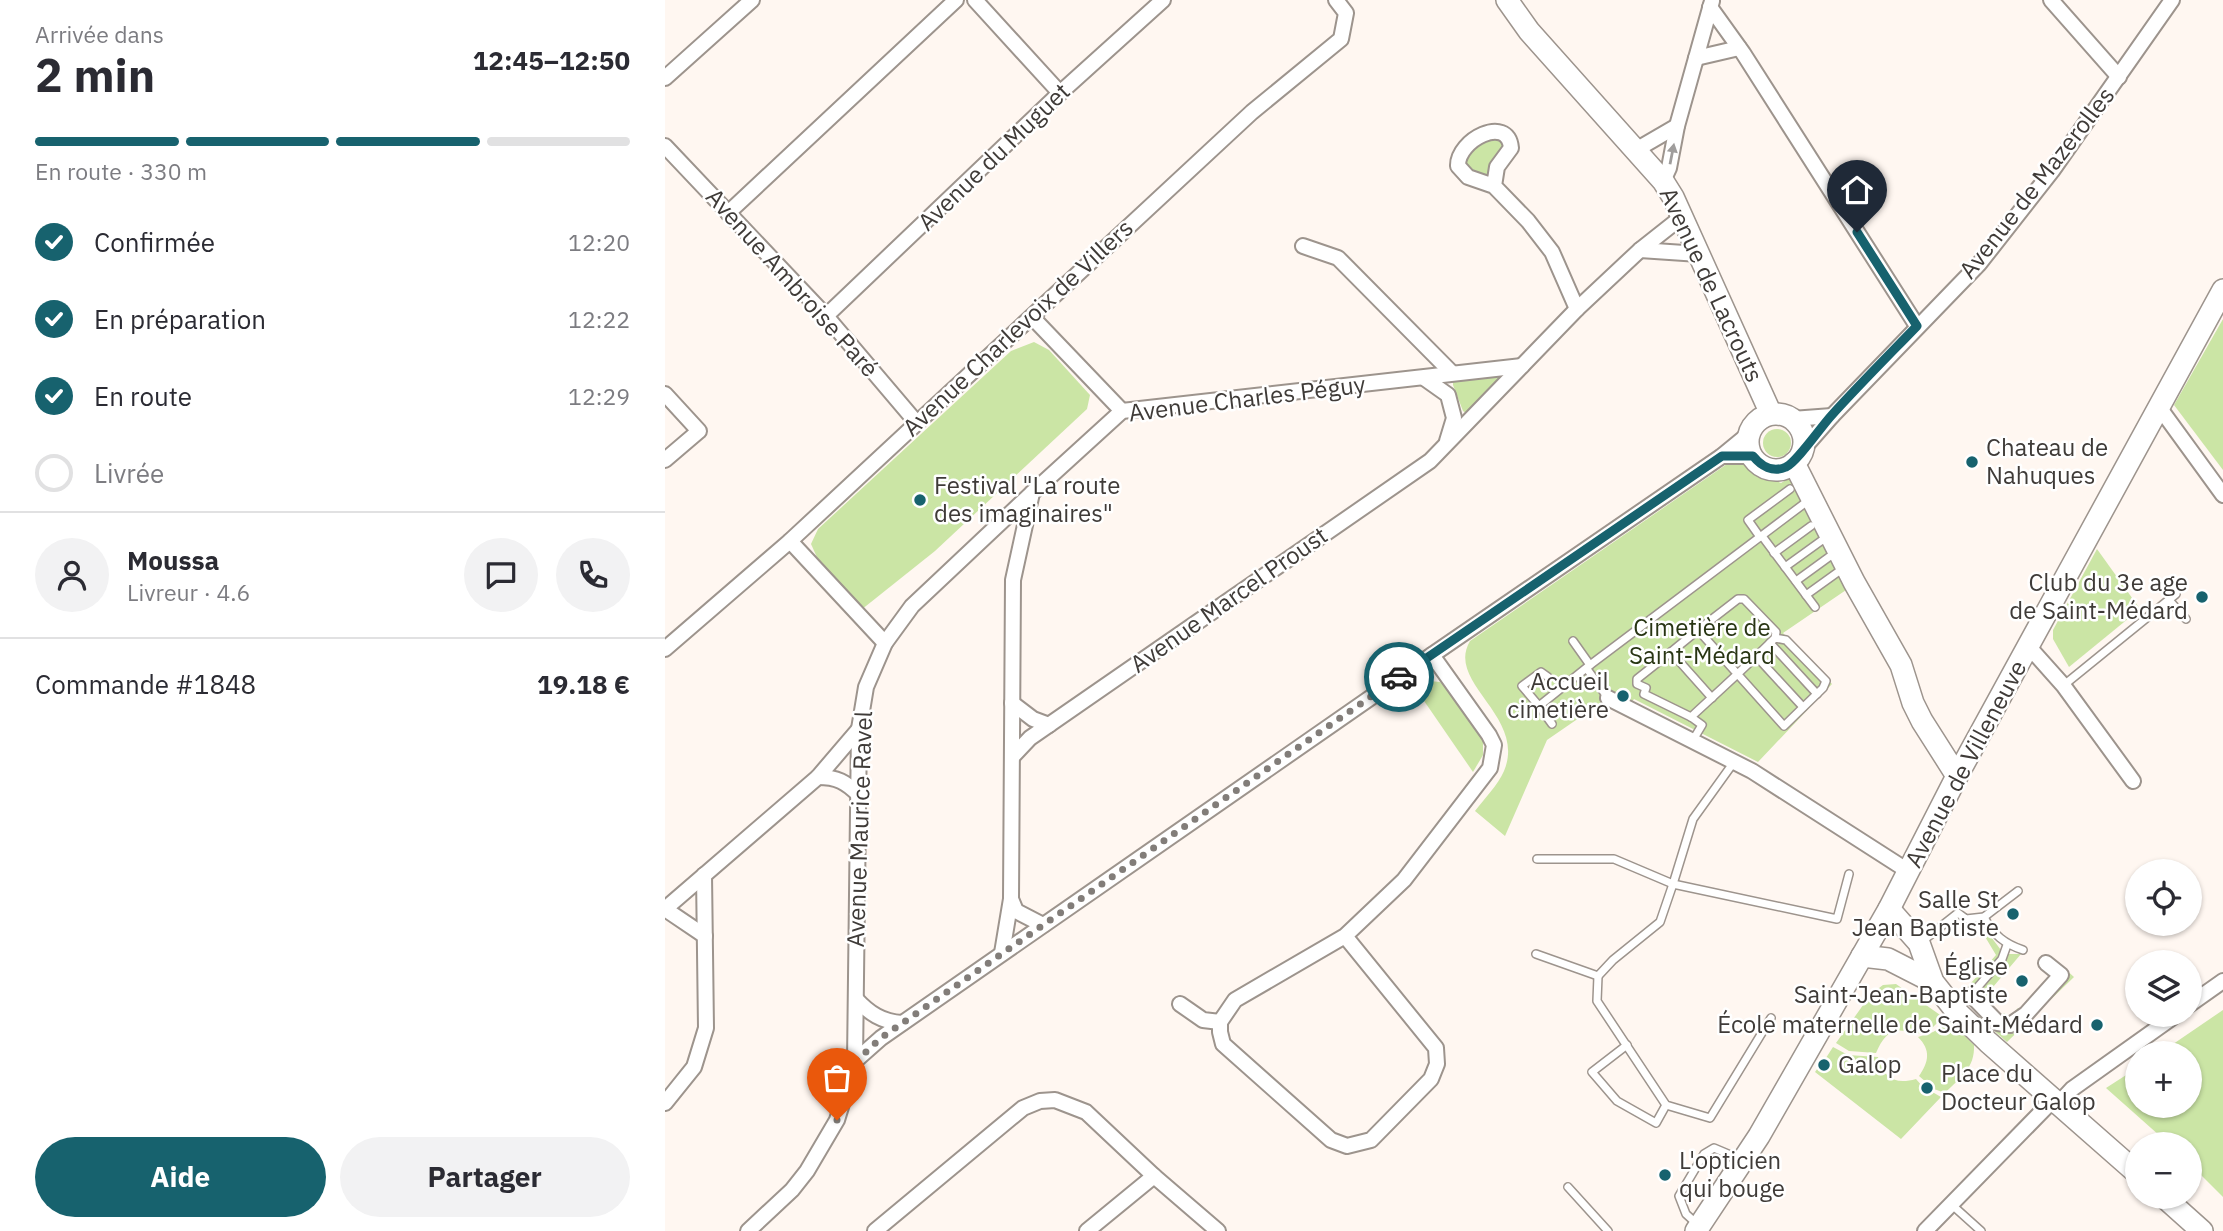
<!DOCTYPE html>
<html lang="fr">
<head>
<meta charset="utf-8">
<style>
	:root { --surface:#fff; --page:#f2f2f3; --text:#2b2b33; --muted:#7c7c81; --line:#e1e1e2; --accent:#17626e }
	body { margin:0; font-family:"IBM Plex Sans",sans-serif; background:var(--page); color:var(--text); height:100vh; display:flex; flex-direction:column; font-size:26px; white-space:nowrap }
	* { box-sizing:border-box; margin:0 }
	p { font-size:23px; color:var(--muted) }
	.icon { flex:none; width:38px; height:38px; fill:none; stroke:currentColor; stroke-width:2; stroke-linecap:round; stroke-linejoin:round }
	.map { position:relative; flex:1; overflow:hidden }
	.details { display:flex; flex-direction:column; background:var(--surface); width:665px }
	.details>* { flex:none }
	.controls { position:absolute; left:1460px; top:859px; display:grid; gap:14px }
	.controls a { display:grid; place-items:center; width:77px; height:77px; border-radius:50%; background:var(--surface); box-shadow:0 2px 5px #0004; font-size:35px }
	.pin { position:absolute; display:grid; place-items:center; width:60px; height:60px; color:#fff; margin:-72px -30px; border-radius:50% 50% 50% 0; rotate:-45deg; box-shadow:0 0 7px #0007 }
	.pin .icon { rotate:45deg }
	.courier { position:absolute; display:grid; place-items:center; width:70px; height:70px; margin:-35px; border:5px solid #17626e; border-radius:50%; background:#fff; color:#222; box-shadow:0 2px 9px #0007 }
	.head em { font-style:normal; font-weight:700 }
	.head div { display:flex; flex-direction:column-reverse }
	.head { display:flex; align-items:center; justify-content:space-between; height:119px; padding:0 35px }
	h1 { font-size:46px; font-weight:700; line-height:52px }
	.bar { display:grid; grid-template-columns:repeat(4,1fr); gap:10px 7px; align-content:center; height:84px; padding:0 35px }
	.bar i { height:9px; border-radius:5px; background:var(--line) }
	.bar .selected { background:var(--accent) }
	.bar p { grid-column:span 4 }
	.line { display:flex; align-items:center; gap:18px; padding:0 35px; border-top:2px solid var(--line) }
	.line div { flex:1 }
	.round { display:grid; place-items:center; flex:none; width:74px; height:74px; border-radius:37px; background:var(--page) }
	ol { padding:0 35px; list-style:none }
	li { display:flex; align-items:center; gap:21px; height:77px }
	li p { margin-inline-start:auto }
	li .icon { padding:7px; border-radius:50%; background:var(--accent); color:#fff; stroke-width:4 }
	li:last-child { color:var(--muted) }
	li i { width:38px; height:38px; border:4px solid var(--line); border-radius:50% }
	.cta { display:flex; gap:14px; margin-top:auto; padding:14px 35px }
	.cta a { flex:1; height:80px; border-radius:42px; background:var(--accent); color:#fff; font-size:28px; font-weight:700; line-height:80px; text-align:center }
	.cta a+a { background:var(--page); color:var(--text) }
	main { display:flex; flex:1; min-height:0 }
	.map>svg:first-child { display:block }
	.green { fill:#cbe5a5 }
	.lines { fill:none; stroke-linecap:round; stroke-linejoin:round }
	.lane-casing { stroke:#9d948d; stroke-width:10 }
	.street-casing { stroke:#9d948d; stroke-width:18 }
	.secondary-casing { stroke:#9d948d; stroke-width:24 }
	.lane { stroke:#fff; stroke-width:7 }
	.street { stroke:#fff; stroke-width:14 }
	.secondary { stroke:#fff; stroke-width:21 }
	.oneway { fill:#9f9d9c }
	.done { stroke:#827d79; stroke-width:7; stroke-dasharray:0 12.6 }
	.route { stroke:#17626e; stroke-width:9 }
	.poi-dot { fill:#17626e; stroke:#fff; stroke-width:2.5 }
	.labels { text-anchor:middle; stroke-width:5; stroke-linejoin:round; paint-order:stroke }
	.street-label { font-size:24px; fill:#3f3b38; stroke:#fff }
	.poi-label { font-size:24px; fill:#3f3b38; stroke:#fff; text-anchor:start }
	.park-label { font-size:24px; fill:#283513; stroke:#fff }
</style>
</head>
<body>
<main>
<section class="details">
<div class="head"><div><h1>2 min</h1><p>Arrivée dans</p></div><em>12:45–12:50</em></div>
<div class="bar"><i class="selected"></i><i class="selected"></i><i class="selected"></i><i></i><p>En route · 330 m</p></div>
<ol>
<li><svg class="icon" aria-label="check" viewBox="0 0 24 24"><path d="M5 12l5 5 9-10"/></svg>Confirmée<p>12:20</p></li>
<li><svg class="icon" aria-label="check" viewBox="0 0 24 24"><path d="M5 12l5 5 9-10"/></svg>En préparation<p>12:22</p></li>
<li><svg class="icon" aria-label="check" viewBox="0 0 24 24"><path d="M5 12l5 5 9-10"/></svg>En route<p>12:29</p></li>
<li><i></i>Livrée</li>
</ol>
<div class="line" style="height:126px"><a class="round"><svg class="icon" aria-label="person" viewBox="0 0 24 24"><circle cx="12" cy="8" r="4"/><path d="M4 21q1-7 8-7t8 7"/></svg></a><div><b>Moussa</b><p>Livreur · 4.6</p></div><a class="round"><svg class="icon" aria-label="chat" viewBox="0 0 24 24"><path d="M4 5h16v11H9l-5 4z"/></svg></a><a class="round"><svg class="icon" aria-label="phone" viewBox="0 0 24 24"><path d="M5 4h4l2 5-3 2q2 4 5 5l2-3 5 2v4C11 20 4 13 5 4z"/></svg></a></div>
<div class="line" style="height:91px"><div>Commande #1848</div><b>19.18 €</b></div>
<div class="cta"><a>Aide</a><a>Partager</a></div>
</section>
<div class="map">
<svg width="1558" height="1231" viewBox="0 0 1558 1231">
	<rect width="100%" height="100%" fill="#fff7f1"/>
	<g class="green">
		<polygon points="834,135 841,142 825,179 802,171 798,157 819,137"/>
		<polygon points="1558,319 1558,470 1509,405"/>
		<polygon points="369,342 384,350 425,395 422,409 270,551 196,610 155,564 146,544 153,529 346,351"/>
		<polygon points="839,374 839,377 801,413 798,411 788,385 788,380"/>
		<circle cx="1112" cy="443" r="14"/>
		<path d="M1065 462H1078L1089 472 1116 483 1124 478 1184 588 1118 633 1167 684 1093 762 969 699 963 707 943 698 882 740 840 836 810 811C819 799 833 785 839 771 862 716 780 683 805 641Z"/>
		<polygon points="1432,549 1475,609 1404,667 1388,639 1388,630"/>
		<polygon points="754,680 775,682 783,689 818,740 818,755 808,772 746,682"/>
		<polygon points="1323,933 1339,954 1356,954 1328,987 1336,994 1326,1008 1336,1016 1339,1013 1345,1017 1353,1008 1356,1011 1386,976 1378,967 1386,956 1409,977 1342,1042 1317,1020 1298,992 1331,955 1319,935"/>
		<path d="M1231 984 1278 1017 1267 1028 1250 1035C1229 1024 1219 1034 1211 1053L1184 1051 1171 1043 1206 994 1218 985Z"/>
		<polygon points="1558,1010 1558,1197 1524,1163 1524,1144 1504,1144 1441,1088 1472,1068 1472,1106 1524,1106 1524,1054 1495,1053"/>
		<path d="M1286 1022 1309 1045C1310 1068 1296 1077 1280 1093L1269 1089 1254 1076C1264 1062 1266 1050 1253 1037L1268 1032Z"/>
		<path d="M1168 1047 1183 1055 1213 1057C1218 1078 1230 1085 1251 1079L1257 1086 1276 1097 1236 1139 1150 1072 1155 1065 1159 1068 1162 1065 1159 1061Z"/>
	</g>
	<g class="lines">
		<defs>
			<g id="lane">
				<polyline points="1097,536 1150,607"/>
				<polyline points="1095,537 1083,520 1125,489"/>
				<polyline points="1109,553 1146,526"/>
				<polyline points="1120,567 1156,541"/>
				<polyline points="1131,581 1164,557"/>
				<polyline points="1141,595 1173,572"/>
				<polyline points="1504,600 1521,619"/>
				<polyline points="1033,630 1006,652 1047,698"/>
				<polyline points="908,641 925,665"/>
				<polyline points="1105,643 1152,694"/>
				<polyline points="1006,652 972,679 972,684 981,688 979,694 1026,717 1037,725 1028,740"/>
				<polyline points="1091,656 1138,707"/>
				<polyline points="922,669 943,698"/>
				<polyline points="883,677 876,672 857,686 874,706 925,665 1144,500"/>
				<polyline points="1399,685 1511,594"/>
				<polyline points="874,706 887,724"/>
				<path d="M1026 717C1054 691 1083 665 1110 638L1121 640 1161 681 1158 688 1119 726 1033 630 1073 599H1079L1111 632 1110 638"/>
				<polyline points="872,859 949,859 1008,884 1028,819 1069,762"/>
				<path d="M1319 917C1328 935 1340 944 1358 950"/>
				<polyline points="1255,943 1293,913 1301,919 1319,917 1353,891"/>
				<polyline points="871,954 933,976 948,960 995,922 1008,884 1172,919 1184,874"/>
				<polyline points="933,976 932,1001 1001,1105 1045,1118 1106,1018"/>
				<polyline points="1299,1003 1337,959 1342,945"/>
				<polyline points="962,1045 927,1072 952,1101 991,1123 1001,1105"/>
				<polyline points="903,1187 943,1231"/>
				<polyline points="1286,1204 1316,1231"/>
				<polyline points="1032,1224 1021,1214 1014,1196 1039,1154 1049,1148 1075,1159"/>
			</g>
			<g id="street">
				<polyline points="310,0 395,93"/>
				<polyline points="1386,0 1454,77"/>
				<polyline points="1045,7 1078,53 1252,326"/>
				<polyline points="1031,58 1074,48"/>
				<polyline points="0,78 87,0"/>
				<polyline points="0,146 161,316 251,422"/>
				<polyline points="969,151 1012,126"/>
				<polyline points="998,181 1004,168 1012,126 1047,1"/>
				<path d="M829 186 832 167 846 148C843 114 792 140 793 166L803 177 829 186 863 221 887 252 912 309"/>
				<polyline points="63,213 291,0"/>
				<polyline points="638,246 673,258 787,373"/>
				<polyline points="975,250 1034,254"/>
				<polyline points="161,316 395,93 498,0"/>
				<polyline points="367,317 457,411"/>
				<polyline points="759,378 783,395 789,418 782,441"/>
				<polyline points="0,394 34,431 0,460"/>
				<polyline points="1494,407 1558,495"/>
				<polyline points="1127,419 1167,416"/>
				<polyline points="1138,449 1167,416 1314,264 1387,171 1507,0"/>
				<polyline points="1057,456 1088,456"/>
				<polyline points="125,541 220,643"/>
				<polyline points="1364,647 1398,685 1468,781"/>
				<polyline points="0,649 125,541 587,112 676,39 681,13 671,0"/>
				<polyline points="943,698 1087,771 1243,871"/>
				<polyline points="347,703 368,719 384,725"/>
				<polyline points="348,756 365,738 765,461 912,309 975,250 1018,216"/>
				<path d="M153 777C172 777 181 782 194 795"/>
				<polyline points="346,899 351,911 378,925"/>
				<polyline points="0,909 153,777 194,729"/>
				<polyline points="0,909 40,936"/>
				<polyline points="680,936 771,1048 772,1064 766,1079 706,1140 682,1146 666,1140 558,1044 555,1032 555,1022 570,1000 680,936 739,880 825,768 829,745 824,735 767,655"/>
				<polyline points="337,953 346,899 348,580 367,493 457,411 857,366"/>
				<polyline points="1306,995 1333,1023 1345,1025 1361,1014 1396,975 1381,963"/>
				<path d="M191 999C204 1013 217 1022 237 1023"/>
				<polyline points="515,1004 538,1020 555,1022"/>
				<polyline points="1524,1005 1558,981"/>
				<polyline points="190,1061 194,729 201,687 220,643 247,606 367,493"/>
				<polyline points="0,1103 29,1067 41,1028 39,875"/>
				<polyline points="1394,1103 1407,1089 1511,1015"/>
				<polyline points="83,1231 127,1190 142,1171 172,1120 190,1061 216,1038 767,655 1057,456 1085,433"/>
				<polyline points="210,1231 358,1108 375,1101 390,1100 421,1112 489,1176 553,1231"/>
				<polyline points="422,1231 489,1176"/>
				<polyline points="1260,1231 1389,1099"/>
			</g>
			<g id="secondary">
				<polyline points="842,0 864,31 998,181 1008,197 1106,414"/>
				<circle cx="1111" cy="442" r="28"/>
				<polyline points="1129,463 1189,582 1236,665 1248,703 1257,721 1292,776"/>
				<polyline points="1224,909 1254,943 1268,982 1291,1011 1323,1042 1472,1173"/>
				<polyline points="1197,956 1223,959 1268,982"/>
				<polyline points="1499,1197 1537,1231"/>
				<polyline points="1031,1231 1094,1136 1224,909 1292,776 1558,290"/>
			</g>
		</defs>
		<use href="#lane" class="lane-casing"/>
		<use href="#street" class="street-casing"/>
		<use href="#secondary" class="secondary-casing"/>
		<use href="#lane" class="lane"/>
		<use href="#street" class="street"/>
		<use href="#secondary" class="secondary"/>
	</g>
	<defs><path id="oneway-solid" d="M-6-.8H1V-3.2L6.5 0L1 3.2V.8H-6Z" transform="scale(1.75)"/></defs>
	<use class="oneway" href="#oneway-solid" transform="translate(1007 154) rotate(-79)"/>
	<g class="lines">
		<polyline class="done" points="172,1120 190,1062 216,1038 734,677"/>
		<path class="route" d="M734 677 1057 456H1088C1096 466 1108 473 1121 467 1131 463 1156 427 1166 416 1194 385 1223 356 1252 326L1192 232"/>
	</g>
	<g class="poi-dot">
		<circle cx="1307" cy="462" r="7"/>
		<circle cx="255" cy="500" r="7"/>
		<circle cx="1537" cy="597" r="7"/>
		<circle cx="958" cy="696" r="7"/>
		<circle cx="1348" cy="914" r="7"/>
		<circle cx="1357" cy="981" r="7"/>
		<circle cx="1432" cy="1025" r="7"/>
		<circle cx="1159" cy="1065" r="7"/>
		<circle cx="1262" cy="1088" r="7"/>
		<circle cx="1000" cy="1175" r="7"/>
	</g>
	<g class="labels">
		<g class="street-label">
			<text transform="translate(329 157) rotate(-44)" y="8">Avenue du Muguet</text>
			<text transform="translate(1372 183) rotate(-52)" y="8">Avenue de Mazerolles</text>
			<text transform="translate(127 283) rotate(48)" y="8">Avenue Ambroise Paré</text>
			<text transform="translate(1046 285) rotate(65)" y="8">Avenue de Lacrouts</text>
			<text transform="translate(353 328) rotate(-43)" y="8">Avenue Charlevoix de Villers</text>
			<text transform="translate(582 399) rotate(-7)" y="8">Avenue Charles Péguy</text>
			<text transform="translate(564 600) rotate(-35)" y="8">Avenue Marcel Proust</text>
			<text transform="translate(1301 764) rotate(-62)" y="8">Avenue de Villeneuve</text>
			<text transform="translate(195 829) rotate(-88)" y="8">Avenue Maurice Ravel</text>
		</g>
		<g class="poi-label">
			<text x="1321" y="456">Chateau de<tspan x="1321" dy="28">Nahuques</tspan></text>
			<text x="269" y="494">Festival "La route<tspan x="269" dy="28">des imaginaires"</tspan></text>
			<text x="1523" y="591" text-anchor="end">Club du 3e age<tspan x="1523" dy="28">de Saint-Médard</tspan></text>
			<text x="944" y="690" text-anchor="end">Accueil<tspan x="944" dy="28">cimetière</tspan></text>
			<text x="1334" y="908" text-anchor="end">Salle St<tspan x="1334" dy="28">Jean Baptiste</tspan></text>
			<text x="1343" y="975" text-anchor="end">Église<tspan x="1343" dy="28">Saint-Jean-Baptiste</tspan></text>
			<text x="1418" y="1033" text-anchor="end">École maternelle de Saint-Médard</text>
			<text x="1173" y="1073">Galop</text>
			<text x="1276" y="1082">Place du<tspan x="1276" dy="28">Docteur Galop</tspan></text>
			<text x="1014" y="1169">L'opticien<tspan x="1014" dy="28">qui bouge</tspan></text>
		</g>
		<g class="park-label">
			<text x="1037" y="636">Cimetière de<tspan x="1037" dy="28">Saint-Médard</tspan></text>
		</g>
	</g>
</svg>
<div class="controls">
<a><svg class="icon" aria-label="locate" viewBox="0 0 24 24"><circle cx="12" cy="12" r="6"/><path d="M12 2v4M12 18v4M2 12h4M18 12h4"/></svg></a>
<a><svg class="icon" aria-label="layers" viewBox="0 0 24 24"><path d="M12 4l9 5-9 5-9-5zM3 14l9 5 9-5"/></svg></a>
<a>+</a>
<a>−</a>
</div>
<div class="pin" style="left:172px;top:1120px;background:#ea580c"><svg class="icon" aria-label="bag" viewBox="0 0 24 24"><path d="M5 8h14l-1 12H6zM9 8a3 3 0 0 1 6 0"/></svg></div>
<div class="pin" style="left:1192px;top:232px;background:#1f2937"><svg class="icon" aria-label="home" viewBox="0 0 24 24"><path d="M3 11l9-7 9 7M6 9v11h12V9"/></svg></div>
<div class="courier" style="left:734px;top:677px"><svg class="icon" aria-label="car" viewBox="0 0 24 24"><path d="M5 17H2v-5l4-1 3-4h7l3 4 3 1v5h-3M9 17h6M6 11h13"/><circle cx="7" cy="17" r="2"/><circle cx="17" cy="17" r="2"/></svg></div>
</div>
</main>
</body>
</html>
